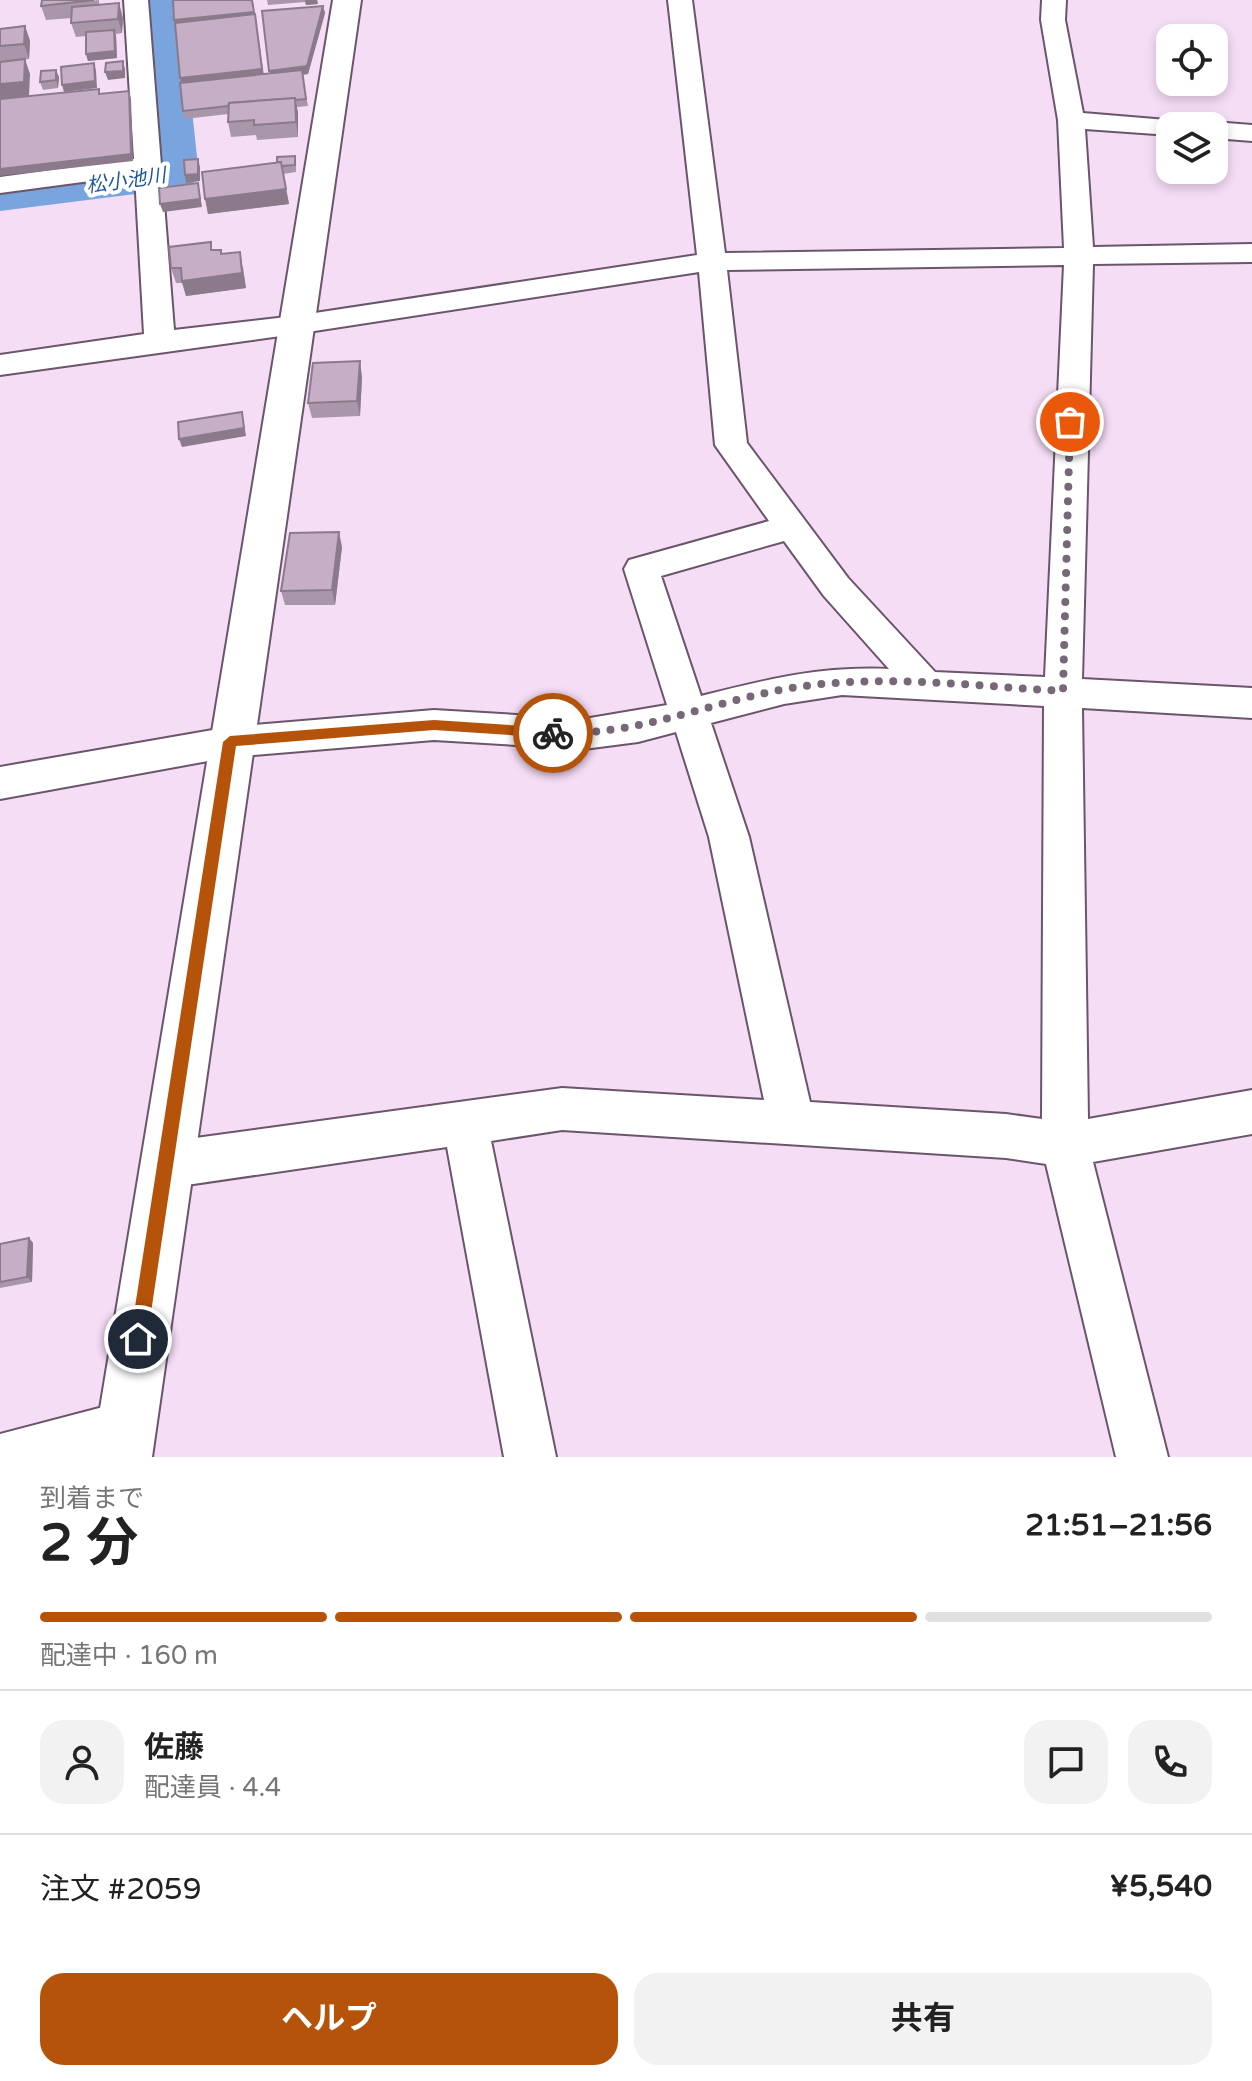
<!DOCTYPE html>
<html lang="ja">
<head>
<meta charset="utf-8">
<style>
	:root { --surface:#fff; --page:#f2f2f2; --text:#222; --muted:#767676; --line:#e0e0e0; --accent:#b45309 }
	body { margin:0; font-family:"Varela Round","Noto Sans JP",sans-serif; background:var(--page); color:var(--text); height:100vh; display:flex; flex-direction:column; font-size:30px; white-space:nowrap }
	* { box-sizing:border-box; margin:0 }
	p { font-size:26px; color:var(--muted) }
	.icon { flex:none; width:44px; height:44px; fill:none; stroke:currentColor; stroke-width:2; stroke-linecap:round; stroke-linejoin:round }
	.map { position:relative; height:1457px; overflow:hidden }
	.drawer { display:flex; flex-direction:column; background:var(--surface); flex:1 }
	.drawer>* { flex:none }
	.controls { position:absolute; left:1156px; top:24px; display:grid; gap:16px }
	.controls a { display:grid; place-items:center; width:72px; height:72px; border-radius:16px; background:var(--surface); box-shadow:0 4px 12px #0003; font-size:40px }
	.pin { position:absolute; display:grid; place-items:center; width:68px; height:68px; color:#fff; margin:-34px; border:4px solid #fff; border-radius:50%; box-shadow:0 2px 8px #0007 }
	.courier { position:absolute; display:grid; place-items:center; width:80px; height:80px; margin:-40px; border:6px solid #b45309; border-radius:50%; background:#fff; color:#222; box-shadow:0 2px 10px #0007 }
	.headline em { font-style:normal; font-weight:700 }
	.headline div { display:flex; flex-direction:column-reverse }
	.headline { display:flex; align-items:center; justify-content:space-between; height:136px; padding:0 40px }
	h1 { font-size:52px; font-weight:700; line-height:60px }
	.bar { display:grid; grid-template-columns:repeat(4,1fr); gap:12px 8px; align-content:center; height:96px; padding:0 40px }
	.bar i { height:10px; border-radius:6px; background:var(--line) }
	.bar .on { background:var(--accent) }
	.bar p { grid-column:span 4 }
	.line { display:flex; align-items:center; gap:20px; padding:0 40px; border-top:2px solid var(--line) }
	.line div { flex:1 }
	.round { display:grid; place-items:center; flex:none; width:84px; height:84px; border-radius:24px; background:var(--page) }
	.cta { display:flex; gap:16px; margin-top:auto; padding:16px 40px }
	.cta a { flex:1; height:92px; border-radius:24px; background:var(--accent); color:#fff; font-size:32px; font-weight:700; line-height:92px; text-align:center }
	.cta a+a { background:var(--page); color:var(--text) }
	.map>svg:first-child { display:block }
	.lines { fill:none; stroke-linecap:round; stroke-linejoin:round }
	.river { fill:#79a4dd; fill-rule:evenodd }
	.street-casing { stroke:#6a556a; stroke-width:4 }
	.secondary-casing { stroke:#6a556a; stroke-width:4 }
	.street { fill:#fff; fill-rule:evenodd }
	.secondary { fill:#fff; fill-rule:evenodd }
	.wall { fill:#aa96aa }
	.shaded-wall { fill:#8b7a8b }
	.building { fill:#c6aec6; stroke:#8b7a8b; stroke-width:2 }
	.route { fill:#b45309 }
	.done { stroke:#776877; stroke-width:8; stroke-dasharray:0 14.4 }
	.labels { text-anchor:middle; stroke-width:8; stroke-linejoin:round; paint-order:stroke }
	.far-water-label { font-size:20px; font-style:italic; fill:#1f569b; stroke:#fff }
</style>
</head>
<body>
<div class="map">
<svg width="1252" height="1457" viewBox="0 0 1252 1457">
	<rect width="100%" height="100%" fill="#f6ddf6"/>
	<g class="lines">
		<polygon class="river" points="138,0 180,0 199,175 192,185 175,189 0,211 0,183 151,164"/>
		<defs>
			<g id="street">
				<path d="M124 0H148L174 330 295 316 697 255 668 0H692L725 253 1064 248 1058 120 1041 20 1042 0H1066L1065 20 1083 113 1179 121 1182 126H1170V135L1085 129 1093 247 1252 244V262L1093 264 1082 679 1252 688V718L1082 708 1088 1119 1252 1090V1134L1093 1162 1168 1457H1116L1046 1164 1006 1158 562 1130 491 1141 556 1457H504L447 1147 166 1188 150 1181 143 1165 150 1149 166 1142 562 1088 764 1100 709 837 676 732 638 742 584 749 434 740 230 757 0 799V767L230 727 434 710 584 719 667 705 624 569 629 560 769 521 715 445 699 272 295 334 0 375V355L144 334 135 175 0 193V177L134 159ZM1064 265 1045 677 935 672 848 578 747 443 727 270ZM784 541 824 596 889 669C819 666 769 679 701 696L661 576ZM842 695 1044 706 1042 1119 1006 1114 810 1102 749 837 711 723 784 704Z"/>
				<polygon points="1214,122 1252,125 1252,141 1214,138 1214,126 1204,126"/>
				<polygon points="126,1401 144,1409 152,1427 144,1445 110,1457 0,1457 0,1434"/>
			</g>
			<polygon id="secondary" points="333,0 361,0 152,1457 92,1457"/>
		</defs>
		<use href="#street" class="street-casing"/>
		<use href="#secondary" class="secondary-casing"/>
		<use href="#street" class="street"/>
		<use href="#secondary" class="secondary"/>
	</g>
	<g class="wall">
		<polygon points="99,0 99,5 123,18 122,33 116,34 117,58 88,61 86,54 86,36 76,37 71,23 72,18 46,20 41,6"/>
		<polygon points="252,0 263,74 270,74 323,6 325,13 308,74 302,75 308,106 297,107 298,137 257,140 256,135 231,137 228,122 228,114 185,119 183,111 174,20"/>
		<polygon points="267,0 317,0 318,4 306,5 305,2 268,5"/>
		<polygon points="25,26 30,41 29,59 0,62 0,29"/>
		<polygon points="59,77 58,88 43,90 40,82"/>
		<polygon points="296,164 296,172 283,174 289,204 208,214 202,172"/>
		<polygon points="213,250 221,250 222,254 243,267 246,288 186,296 182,283 176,283 171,268"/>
		<polygon points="362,377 360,416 312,418 308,403"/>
		<polygon points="342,547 335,605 285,605 281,591"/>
		<polygon points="29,1238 33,1243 32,1282 0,1288 0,1244"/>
	</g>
	<g class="shaded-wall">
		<polygon points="252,0 255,19 175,27 174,20"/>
		<polygon points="305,0 317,0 318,4 306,5"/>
		<polygon points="119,3 123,18 122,33 118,19"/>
		<polygon points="323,6 325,13 308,74 271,78 269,71"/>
		<polygon points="255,14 264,76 181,85 180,78"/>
		<polygon points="25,26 30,41 29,59 24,44"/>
		<polygon points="114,30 116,37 117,58 88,61 86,54"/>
		<polygon points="25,59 30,74 29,96 0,99 0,84"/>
		<polygon points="123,61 125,69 125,78 108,80 105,72"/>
		<polygon points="94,63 96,71 97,88 64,92 62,85"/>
		<polygon points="56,70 59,77 58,88 56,80"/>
		<polygon points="129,91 131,99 133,161 0,176 0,169"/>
		<polygon points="295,98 298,112 298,137 296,122"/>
		<polygon points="198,159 200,167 200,181 186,183 185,175"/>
		<polygon points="281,162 289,204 208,214 205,199"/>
		<polygon points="198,183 202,207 163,212 160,204"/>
		<polygon points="240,252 246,288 186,296 182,281"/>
		<polygon points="360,361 362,377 360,416 357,401"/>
		<polygon points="242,412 246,436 182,447 179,439"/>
		<polygon points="339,532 342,547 335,605 332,590"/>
		<polygon points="29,1238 33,1243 32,1282 27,1277"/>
	</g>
	<g class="building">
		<polygon points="42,0 94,0 41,6"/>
		<polygon points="173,0 252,0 254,12 174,20"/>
		<polygon points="119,3 118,19 71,23 72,7"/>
		<polygon points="323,6 307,66 269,71 262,11"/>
		<polygon points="255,14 262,69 180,78 175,23"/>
		<polygon points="25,26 24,44 0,46 0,29"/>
		<polygon points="114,30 115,51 86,54 86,32"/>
		<polygon points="25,59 24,82 0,84 0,62"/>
		<polygon points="123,61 123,71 105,72 106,63"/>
		<polygon points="94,63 95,81 62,85 61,67"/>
		<polygon points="56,70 56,80 40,82 41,71"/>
		<polygon points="302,70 306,99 295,100 295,98 229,103 228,106 183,111 180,83"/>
		<polygon points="99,89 99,94 129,91 131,154 0,169 0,99"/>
		<polygon points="295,98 296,122 254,125 254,120 228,122 229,103"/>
		<polygon points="295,156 295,165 281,166 281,162 277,162 277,157"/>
		<polygon points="198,159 198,174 185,175 184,160"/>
		<polygon points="281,162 286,189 205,199 202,172"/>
		<polygon points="198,183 200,199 160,204 159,188"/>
		<polygon points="211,242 211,250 221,250 221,254 240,252 242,273 182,281 181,268 171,268 169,247"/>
		<polygon points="360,361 357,401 308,403 313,363"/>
		<polygon points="242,412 244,428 179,439 178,422"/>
		<polygon points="339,532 332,590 281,591 290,533"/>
		<polygon points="29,1238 27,1277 0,1282 0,1244"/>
	</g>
	<polygon class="route" points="434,720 553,728 559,733 553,738 434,730 236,746 147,1339 144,1345 138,1347 132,1345 130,1339 223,742 230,736"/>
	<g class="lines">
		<path class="done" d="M553 733C636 736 705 704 785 689 876 673 971 686 1063 691L1070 422"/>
	</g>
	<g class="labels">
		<g class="far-water-label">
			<text transform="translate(126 180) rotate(-8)" y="7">松小池川</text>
		</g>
	</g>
</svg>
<div class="controls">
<a><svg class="icon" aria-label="locate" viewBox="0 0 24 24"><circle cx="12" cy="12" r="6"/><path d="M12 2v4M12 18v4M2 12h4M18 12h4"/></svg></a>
<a><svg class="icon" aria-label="layers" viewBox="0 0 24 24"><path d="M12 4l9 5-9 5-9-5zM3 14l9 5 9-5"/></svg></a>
</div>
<div class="pin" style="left:1070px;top:422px;background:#ea580c"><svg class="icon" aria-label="bag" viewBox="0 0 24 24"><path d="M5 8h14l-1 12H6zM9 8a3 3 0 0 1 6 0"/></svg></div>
<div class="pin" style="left:138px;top:1339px;background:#1f2937"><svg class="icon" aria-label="home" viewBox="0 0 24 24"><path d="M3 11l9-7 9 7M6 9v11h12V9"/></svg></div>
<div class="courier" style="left:553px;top:733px"><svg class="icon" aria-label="bike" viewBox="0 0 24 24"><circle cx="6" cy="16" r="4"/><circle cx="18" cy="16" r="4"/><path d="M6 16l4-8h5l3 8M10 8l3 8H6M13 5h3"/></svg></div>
</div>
<section class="drawer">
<div class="headline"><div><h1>2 分</h1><p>到着まで</p></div><em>21:51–21:56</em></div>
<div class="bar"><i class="on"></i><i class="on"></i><i class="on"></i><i></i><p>配達中 · 160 m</p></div>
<div class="line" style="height:144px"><a class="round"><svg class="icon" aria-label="person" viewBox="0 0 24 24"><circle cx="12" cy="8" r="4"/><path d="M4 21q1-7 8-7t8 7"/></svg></a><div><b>佐藤</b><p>配達員 · 4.4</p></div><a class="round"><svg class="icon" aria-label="chat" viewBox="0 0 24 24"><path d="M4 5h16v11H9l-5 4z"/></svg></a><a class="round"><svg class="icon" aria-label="phone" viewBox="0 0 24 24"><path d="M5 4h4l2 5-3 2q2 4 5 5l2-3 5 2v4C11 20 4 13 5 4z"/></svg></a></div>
<div class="line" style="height:104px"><div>注文 #2059</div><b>¥5,540</b></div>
<div class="cta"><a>ヘルプ</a><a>共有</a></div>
</section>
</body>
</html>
